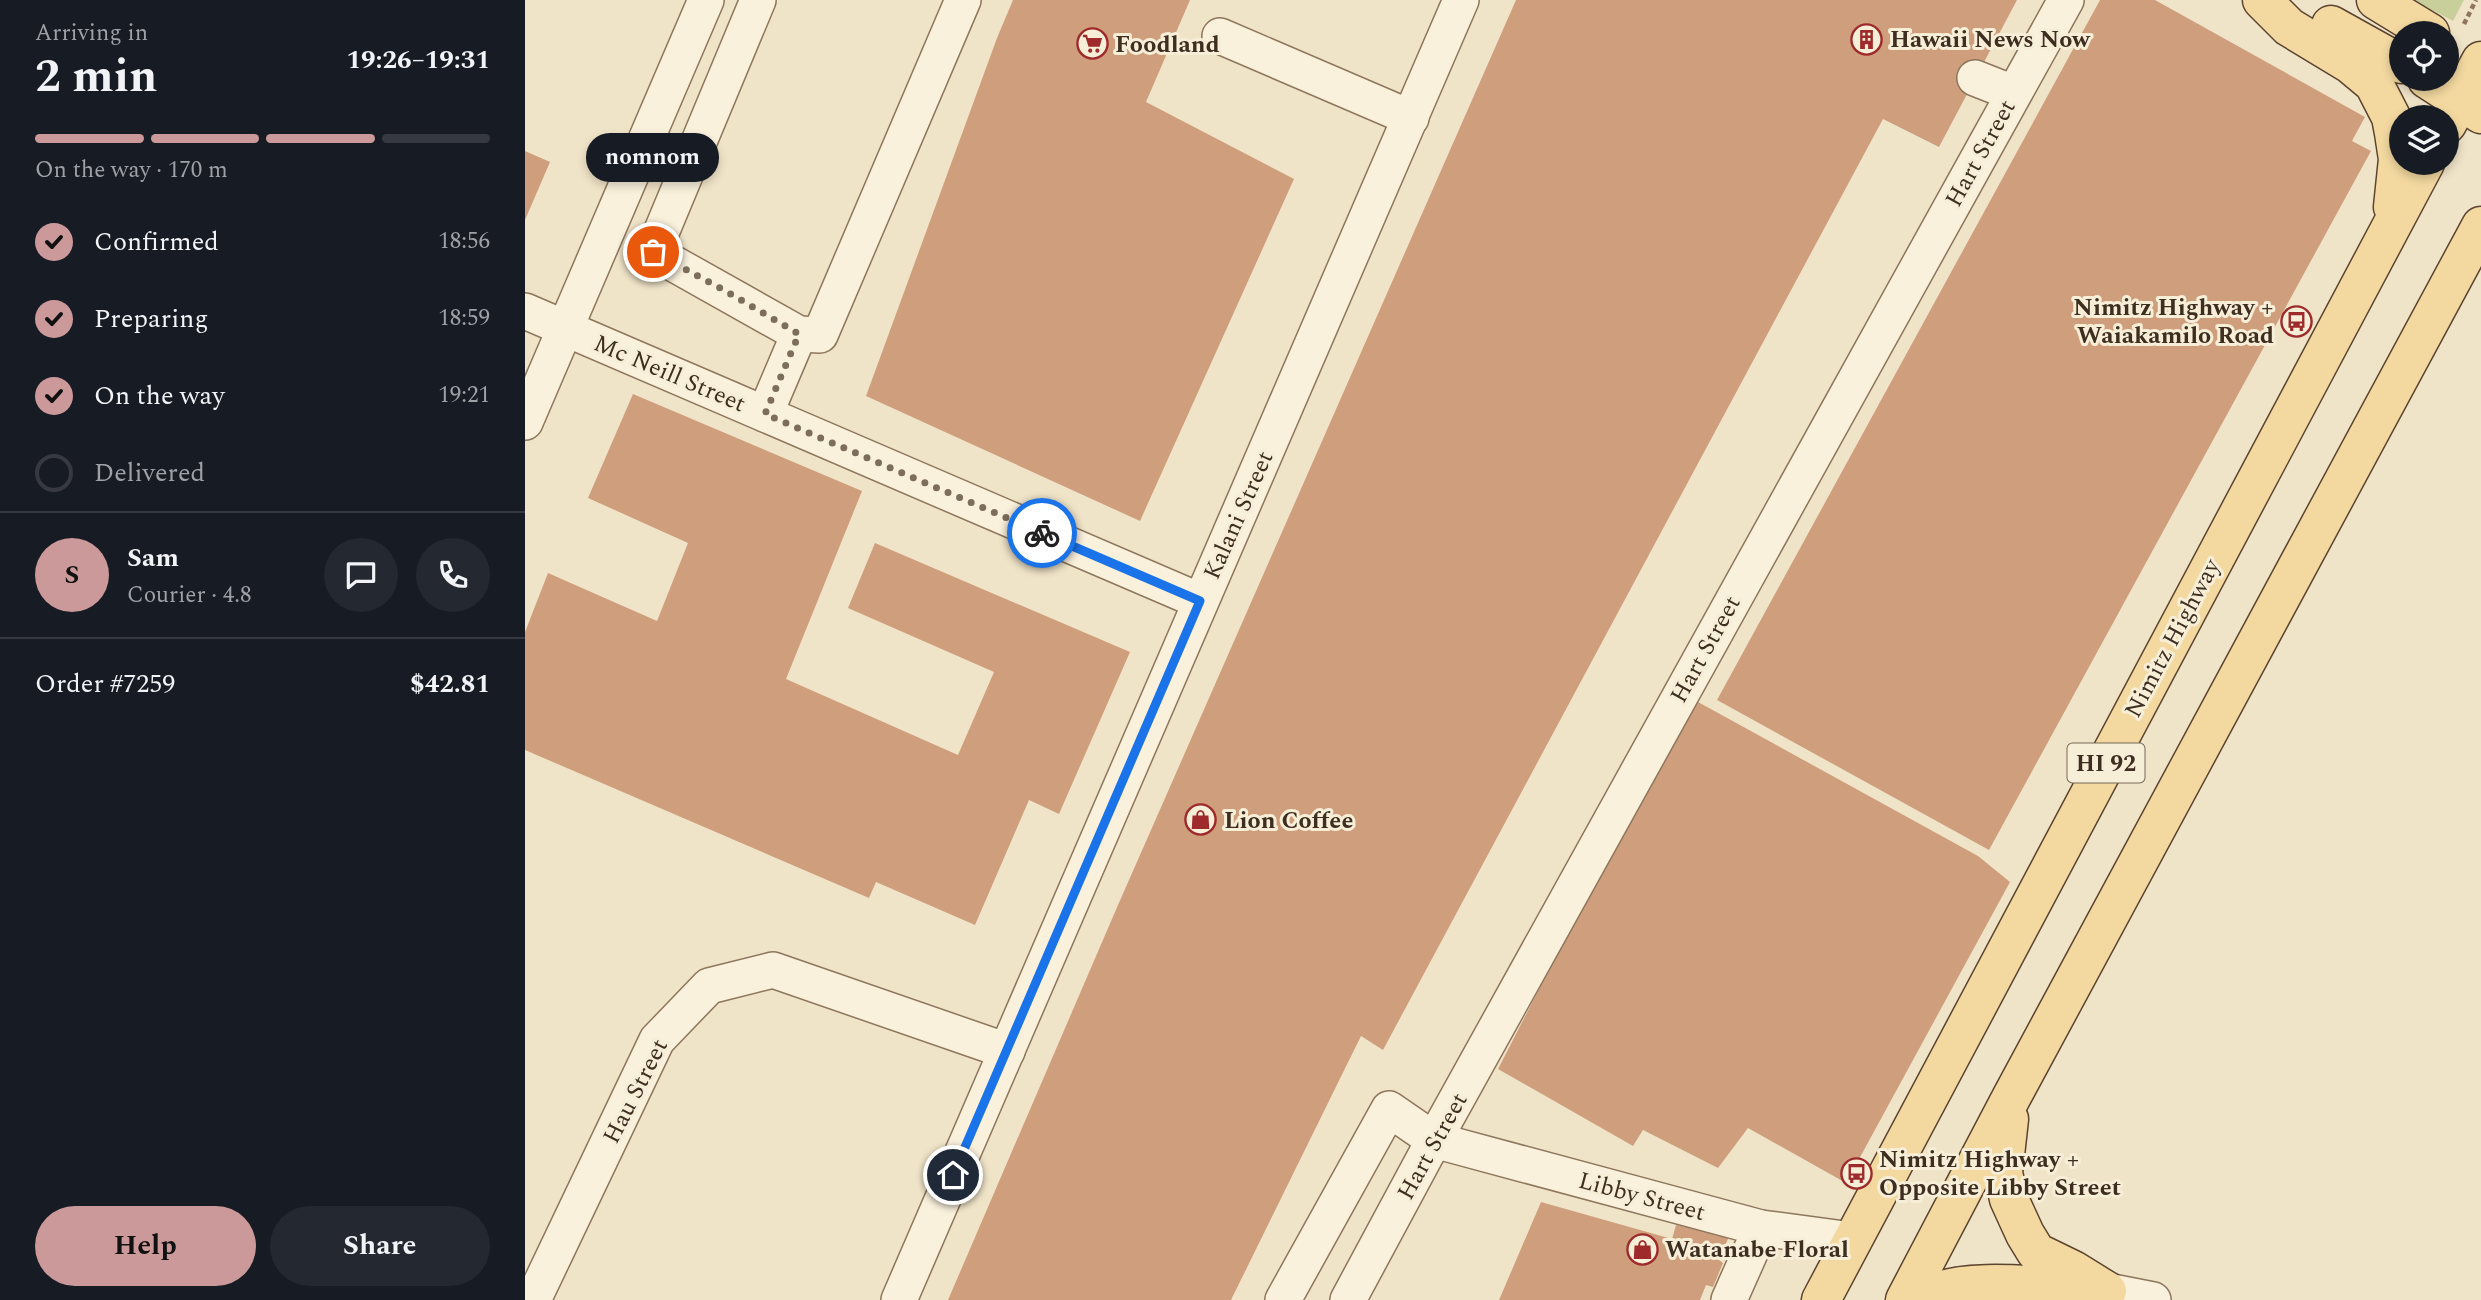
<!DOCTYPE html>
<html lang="en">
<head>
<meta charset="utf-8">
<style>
	:root { --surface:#171b24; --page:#242831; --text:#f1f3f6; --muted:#9ea1a6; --line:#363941; --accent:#cc999b }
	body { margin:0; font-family:Spectral,serif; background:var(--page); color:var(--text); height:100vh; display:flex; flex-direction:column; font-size:26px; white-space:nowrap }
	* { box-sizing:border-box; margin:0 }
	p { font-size:23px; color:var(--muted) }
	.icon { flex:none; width:38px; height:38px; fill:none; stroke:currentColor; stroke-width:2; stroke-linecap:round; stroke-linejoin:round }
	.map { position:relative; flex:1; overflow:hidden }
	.side { display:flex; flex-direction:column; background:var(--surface); width:525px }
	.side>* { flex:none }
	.buttons { position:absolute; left:1864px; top:21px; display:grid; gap:14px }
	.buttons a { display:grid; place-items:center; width:70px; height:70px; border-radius:50%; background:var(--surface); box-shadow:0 4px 10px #0003; font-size:35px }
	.pin { position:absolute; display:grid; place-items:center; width:60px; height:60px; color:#fff; margin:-30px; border:4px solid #fff; border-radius:50%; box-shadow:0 2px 7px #0007 }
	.courier { position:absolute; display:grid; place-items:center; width:70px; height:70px; margin:-35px; border:5px solid #1a73e8; border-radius:50%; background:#fff; color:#222; box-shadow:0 2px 9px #0007 }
	.bubble { position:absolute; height:49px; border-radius:24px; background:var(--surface); box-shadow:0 4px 10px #0003; font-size:23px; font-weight:700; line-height:49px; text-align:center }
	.summary em { font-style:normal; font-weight:700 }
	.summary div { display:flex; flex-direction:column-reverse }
	.summary { display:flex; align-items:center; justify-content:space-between; height:119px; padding:0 35px }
	h1 { font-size:46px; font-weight:700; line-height:52px }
	.bar { display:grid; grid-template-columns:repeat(4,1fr); gap:10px 7px; align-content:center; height:84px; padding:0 35px }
	.bar i { height:9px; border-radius:5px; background:var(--line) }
	.bar .on { background:var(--accent) }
	.bar p { grid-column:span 4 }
	.line { display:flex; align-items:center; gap:18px; padding:0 35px; border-top:2px solid var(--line) }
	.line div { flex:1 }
	.round { display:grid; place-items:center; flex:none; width:74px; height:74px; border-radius:37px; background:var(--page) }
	ol { padding:0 35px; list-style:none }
	li { display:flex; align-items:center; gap:21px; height:77px }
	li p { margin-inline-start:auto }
	li .icon { padding:7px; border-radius:50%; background:var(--accent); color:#111; stroke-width:4 }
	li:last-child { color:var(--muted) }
	li i { width:38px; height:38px; border:4px solid var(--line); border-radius:50% }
	.button { display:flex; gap:14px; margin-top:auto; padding:14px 35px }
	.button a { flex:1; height:80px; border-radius:42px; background:var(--accent); color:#111; font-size:28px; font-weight:700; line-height:80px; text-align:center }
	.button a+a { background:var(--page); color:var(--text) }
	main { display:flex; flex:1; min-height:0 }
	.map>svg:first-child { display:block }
	.green { fill:#c9cf9b }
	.building { fill:#cf9f7d }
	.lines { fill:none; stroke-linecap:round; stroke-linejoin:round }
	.minor-casing { stroke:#8d765c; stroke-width:38 }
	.major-casing { stroke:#5b4430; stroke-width:41 }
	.path { stroke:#8d765c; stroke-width:4.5; stroke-dasharray:5 3.5; stroke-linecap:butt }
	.minor { stroke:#faf1dc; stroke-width:35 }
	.major { stroke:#f3d9a0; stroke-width:38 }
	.done { stroke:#7c6e5b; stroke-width:7; stroke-dasharray:0 12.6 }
	.route { stroke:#1a73e8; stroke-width:9 }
	.labels { text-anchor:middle; stroke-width:6; stroke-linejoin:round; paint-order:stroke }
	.shield { fill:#f7eed8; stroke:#756857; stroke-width:2 }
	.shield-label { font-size:23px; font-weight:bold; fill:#3d2e20 }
	.poi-label { font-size:24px; font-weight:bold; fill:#3d2e20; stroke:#f7eed8; text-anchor:start }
	.street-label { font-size:24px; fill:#3d2e20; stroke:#f7eed8 }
</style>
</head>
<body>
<main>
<section class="side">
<div class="summary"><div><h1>2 min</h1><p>Arriving in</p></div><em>19:26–19:31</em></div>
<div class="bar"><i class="on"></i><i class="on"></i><i class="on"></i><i></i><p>On the way · 170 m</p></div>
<ol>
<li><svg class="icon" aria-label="check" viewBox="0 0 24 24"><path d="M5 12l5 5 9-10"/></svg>Confirmed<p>18:56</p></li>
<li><svg class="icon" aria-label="check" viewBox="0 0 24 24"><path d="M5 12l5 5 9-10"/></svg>Preparing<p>18:59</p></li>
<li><svg class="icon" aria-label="check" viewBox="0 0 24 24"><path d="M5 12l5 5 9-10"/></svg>On the way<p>19:21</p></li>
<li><i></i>Delivered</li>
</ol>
<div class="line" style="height:126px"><b class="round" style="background:var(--accent);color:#111">S</b><div><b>Sam</b><p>Courier · 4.8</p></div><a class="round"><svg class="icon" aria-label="chat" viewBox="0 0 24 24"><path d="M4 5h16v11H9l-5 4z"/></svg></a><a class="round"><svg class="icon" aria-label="phone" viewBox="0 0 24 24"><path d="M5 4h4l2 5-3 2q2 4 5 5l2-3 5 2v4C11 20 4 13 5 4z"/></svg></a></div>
<div class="line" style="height:91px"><div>Order #7259</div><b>$42.81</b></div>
<div class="button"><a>Help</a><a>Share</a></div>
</section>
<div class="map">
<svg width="1956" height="1300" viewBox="0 0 1956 1300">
	<rect width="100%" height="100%" fill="#f0e4c8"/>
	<polygon class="green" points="1888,0 1939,0 1928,21"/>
	<g class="building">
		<polygon points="488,0 665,0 621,102 769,179 615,521 341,396 472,38"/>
		<polygon points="991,0 1492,0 1414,147 1358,119 858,1050 836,1036 706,1300 423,1300 593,905"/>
		<polygon points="1575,0 1630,0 1840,117 1827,141 1846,151 1464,850 1192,700"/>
		<polygon points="0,151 25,162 0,220"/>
		<polygon points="108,394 337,491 261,679 433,755 469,672 323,608 350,543 605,652 534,814 504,800 450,925 351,882 344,898 0,750 0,632 23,573 132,621 163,543 63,498"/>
		<polygon points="1164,697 1453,856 1485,882 1321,1183 1223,1128 1193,1168 1118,1130 1108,1146 973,1069"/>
		<polygon points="1016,1202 1147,1239 1151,1225 1205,1234 1194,1260 1198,1263 1188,1287 1181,1285 1175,1300 974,1300"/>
	</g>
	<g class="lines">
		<defs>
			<g id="minor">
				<polyline points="233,0 128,252 274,334 295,335 438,0"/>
				<polyline points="695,36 886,118"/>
				<polyline points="1450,78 1488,93"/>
				<polyline points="0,311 675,601"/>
				<polyline points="240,414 274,334"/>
				<polyline points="0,422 181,0"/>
				<polyline points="8,1300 132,1040 184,986 248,970 482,1051"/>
				<polyline points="374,1300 936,0"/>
				<polyline points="758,1300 864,1109 909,1140 1236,1228 1327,1240"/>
				<polyline points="823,1300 909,1140 1541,0"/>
				<polyline points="1204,1300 1236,1228"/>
				<polyline points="1579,1300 1582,1291 1628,1300"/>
			</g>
			<g id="major">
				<polyline points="1737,0 1764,27 1825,64 1849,84 1866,117 1869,133 1873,159 1868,207"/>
				<polyline points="1851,0 1905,33"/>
				<polyline points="1806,25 1876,64"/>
				<polyline points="1902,79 1956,114"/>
				<polyline points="1922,124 1956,61"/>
				<polyline points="1484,1119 1478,1173 1484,1199 1500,1234 1511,1252 1548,1270 1582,1291"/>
				<polyline points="1296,1300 1900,163"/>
				<polyline points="1380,1300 1486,1098 1956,226"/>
				<path d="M1396 1300C1428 1273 1530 1288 1573 1290"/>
			</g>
		</defs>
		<use href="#minor" class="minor-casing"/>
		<use href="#major" class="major-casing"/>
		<polyline class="path" points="1939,24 1951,0"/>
		<use href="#minor" class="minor"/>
		<use href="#major" class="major"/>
	</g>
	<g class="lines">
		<polyline class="done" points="128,252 199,290 274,334 240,414 517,533"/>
		<polyline class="route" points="428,1175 675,601 517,533"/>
	</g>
	<defs>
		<symbol id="building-ring" viewBox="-11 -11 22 22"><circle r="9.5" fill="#f7eed8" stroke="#9e2a2b" stroke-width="1.5"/><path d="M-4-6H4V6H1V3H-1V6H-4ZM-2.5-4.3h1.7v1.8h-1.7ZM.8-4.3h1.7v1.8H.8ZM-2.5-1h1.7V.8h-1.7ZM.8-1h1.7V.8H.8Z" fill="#9e2a2b"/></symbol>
		<symbol id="supermarket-ring" viewBox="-11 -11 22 22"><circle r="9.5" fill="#f7eed8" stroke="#9e2a2b" stroke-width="1.5"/><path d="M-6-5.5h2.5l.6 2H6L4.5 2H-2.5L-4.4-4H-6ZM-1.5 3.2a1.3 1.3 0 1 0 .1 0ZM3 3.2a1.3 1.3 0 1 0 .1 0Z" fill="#9e2a2b"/></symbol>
		<symbol id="bus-ring" viewBox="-11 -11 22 22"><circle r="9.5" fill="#f7eed8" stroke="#9e2a2b" stroke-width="1.5"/><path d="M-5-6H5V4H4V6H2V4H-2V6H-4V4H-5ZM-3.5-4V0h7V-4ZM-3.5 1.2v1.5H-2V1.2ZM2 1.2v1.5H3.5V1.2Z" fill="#9e2a2b"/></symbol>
		<symbol id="shop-ring" viewBox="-11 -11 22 22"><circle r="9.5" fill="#f7eed8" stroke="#9e2a2b" stroke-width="1.5"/><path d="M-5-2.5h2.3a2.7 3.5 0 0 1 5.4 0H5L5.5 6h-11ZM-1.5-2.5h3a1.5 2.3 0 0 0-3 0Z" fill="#9e2a2b"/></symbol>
	</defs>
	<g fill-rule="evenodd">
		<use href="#building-ring" x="1324" y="22" width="35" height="35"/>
		<use href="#supermarket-ring" x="550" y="26" width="35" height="35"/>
		<use href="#bus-ring" x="1754" y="304" width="35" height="35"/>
		<use href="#shop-ring" x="658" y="802" width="35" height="35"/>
		<use href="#bus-ring" x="1314" y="1156" width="35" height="35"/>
		<use href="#shop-ring" x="1100" y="1232" width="35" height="35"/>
	</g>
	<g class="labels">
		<rect class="shield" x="1542.5" y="743.5" width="77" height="39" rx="5"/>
		<g class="shield-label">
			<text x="1581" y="771">HI 92</text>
		</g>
		<g class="poi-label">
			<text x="1365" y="47">Hawaii News Now</text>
			<text x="590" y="52">Foodland</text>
			<text x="1749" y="315" text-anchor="end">Nimitz Highway +<tspan x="1749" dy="28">Waiakamilo Road</tspan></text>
			<text x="699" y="828">Lion Coffee</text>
			<text x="1354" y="1167">Nimitz Highway +<tspan x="1354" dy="28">Opposite Libby Street</tspan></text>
			<text x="1140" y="1257">Watanabe Floral</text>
		</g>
		<g class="street-label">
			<text transform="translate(1455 153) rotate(-61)" y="8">Hart Street</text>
			<text transform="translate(145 373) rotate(23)" y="8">Mc Neill Street</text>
			<text transform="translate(713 515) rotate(-66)" y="8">Kalani Street</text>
			<text transform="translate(1647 638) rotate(-62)" y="8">Nimitz Highway</text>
			<text transform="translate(1180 649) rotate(-61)" y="8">Hart Street</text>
			<text transform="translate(110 1091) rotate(-63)" y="8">Hau Street</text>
			<text transform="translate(907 1146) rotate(-61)" y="8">Hart Street</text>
			<text transform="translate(1117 1196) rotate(15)" y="8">Libby Street</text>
		</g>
	</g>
</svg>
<div class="buttons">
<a><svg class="icon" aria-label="locate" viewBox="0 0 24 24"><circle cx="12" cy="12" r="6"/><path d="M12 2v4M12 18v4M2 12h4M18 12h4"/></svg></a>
<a><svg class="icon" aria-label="layers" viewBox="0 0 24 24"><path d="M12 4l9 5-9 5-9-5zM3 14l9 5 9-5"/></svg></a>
</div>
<div class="pin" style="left:128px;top:252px;background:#ea580c"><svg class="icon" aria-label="bag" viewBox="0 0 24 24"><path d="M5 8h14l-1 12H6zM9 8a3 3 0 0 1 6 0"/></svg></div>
<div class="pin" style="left:428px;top:1175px;background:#1f2937"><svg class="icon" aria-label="home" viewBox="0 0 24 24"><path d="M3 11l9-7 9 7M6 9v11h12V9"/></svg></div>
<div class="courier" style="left:517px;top:533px"><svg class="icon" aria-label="bike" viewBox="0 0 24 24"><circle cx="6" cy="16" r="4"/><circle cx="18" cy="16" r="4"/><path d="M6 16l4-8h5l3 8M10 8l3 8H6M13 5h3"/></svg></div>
<div class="bubble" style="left:61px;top:133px;width:133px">nomnom</div>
</div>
</main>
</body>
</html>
